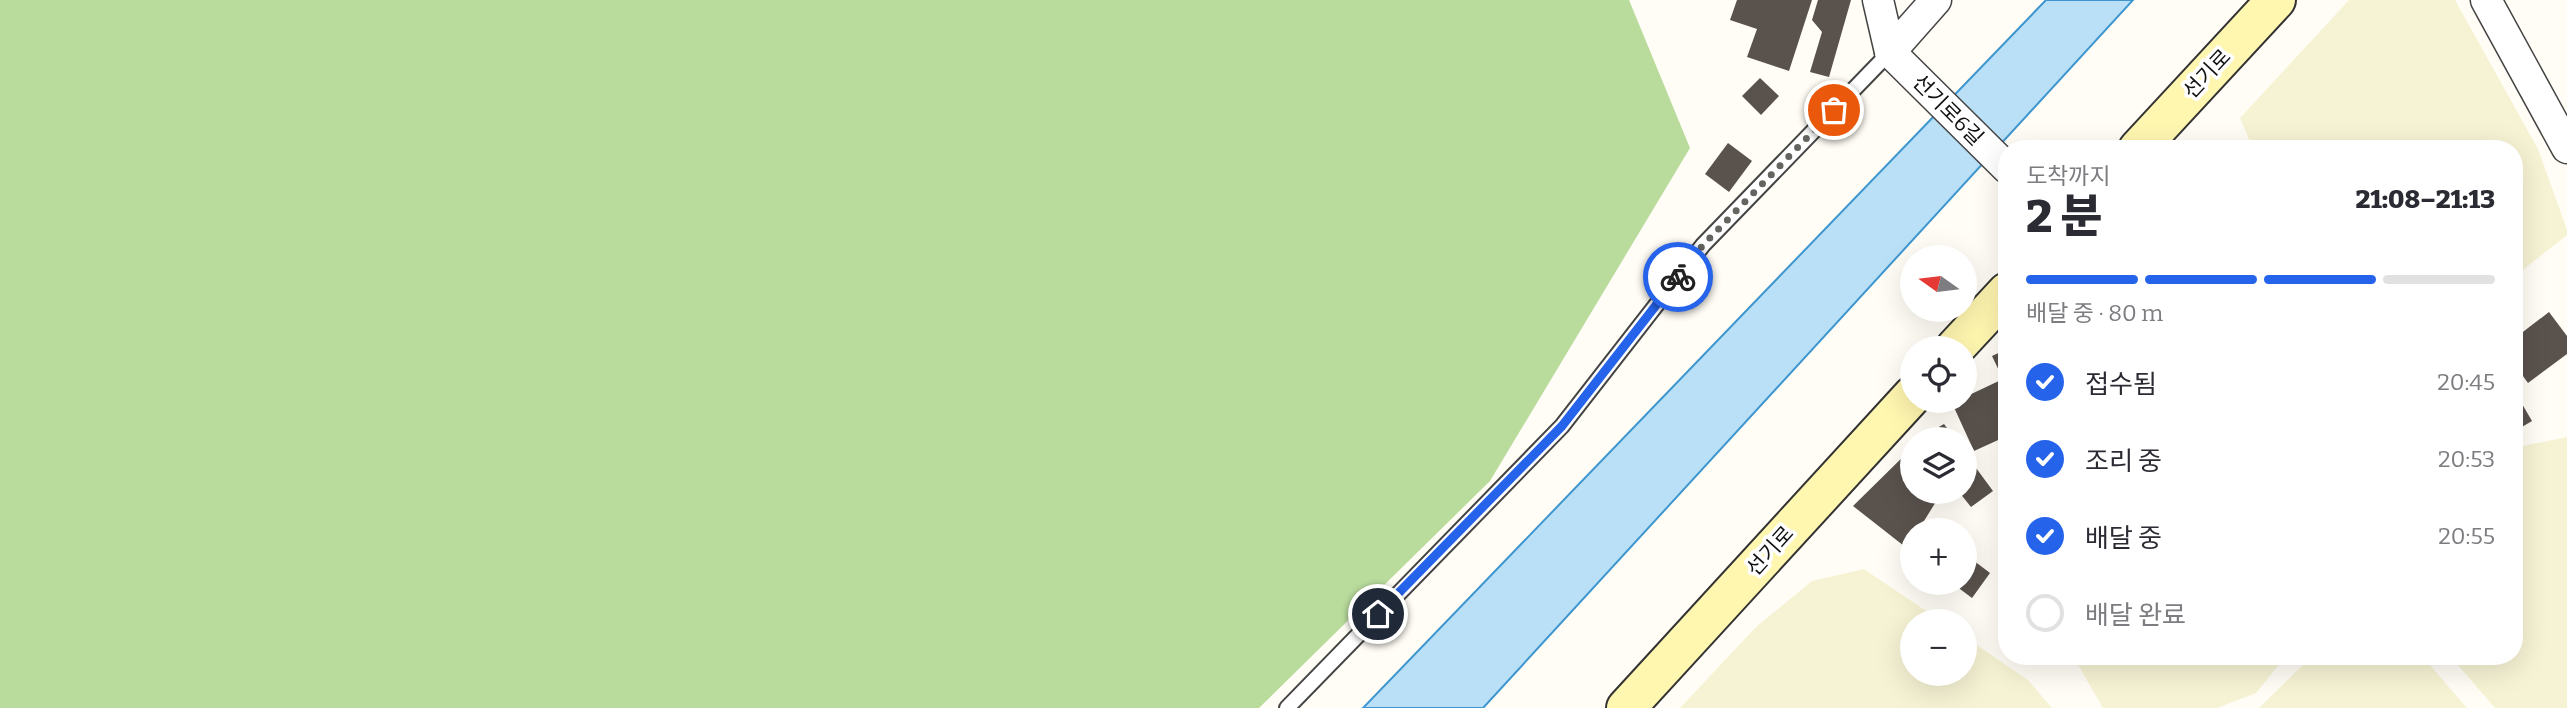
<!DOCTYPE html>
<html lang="ko">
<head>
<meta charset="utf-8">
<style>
	:root { --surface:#fff; --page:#f7f7f7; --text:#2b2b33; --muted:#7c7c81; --line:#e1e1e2; --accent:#2563eb }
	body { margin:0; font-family:Bitter,"Noto Sans KR",serif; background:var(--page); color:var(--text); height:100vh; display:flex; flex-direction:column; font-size:26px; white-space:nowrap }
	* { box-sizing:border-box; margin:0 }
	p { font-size:23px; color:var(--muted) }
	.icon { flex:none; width:38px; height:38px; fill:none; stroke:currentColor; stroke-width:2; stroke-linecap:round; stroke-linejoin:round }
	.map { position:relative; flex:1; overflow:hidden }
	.details { position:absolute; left:1998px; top:140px; width:525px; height:525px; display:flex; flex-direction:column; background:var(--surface); border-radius:28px; box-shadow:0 7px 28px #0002 }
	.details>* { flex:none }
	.needle { width:46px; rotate:284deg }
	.fabs { position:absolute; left:1900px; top:245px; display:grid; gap:14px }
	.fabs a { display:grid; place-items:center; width:77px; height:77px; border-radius:50%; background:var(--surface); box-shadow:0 7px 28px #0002; font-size:35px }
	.pin { position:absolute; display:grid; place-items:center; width:60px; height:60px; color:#fff; margin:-30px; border:4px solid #fff; border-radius:50%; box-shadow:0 2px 7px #0007 }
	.courier { position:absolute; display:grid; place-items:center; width:70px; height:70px; margin:-35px; border:5px solid #2563eb; border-radius:50%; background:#fff; color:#222; box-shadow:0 2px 9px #0007 }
	.headline em { font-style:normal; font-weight:800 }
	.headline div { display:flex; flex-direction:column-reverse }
	.headline { display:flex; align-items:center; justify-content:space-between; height:119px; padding:0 28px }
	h1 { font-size:46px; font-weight:800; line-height:52px }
	.bar { display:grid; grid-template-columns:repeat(4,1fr); gap:10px 7px; align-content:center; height:84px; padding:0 28px }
	.bar i { height:9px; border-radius:5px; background:var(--line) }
	.bar .active { background:var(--accent) }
	.bar p { grid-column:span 4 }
	ol { padding:0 28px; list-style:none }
	li { display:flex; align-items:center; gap:21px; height:77px }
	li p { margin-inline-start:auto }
	li .icon { padding:7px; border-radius:50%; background:var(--accent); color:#fff; stroke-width:4 }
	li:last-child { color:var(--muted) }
	li i { width:38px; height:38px; border:4px solid var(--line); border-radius:50% }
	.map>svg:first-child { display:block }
	.farmland { fill:#f6f3d4 }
	.forest { fill:#b9dc9c }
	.water { fill:#b9e0f7; stroke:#3f96cf; stroke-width:2 }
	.building { fill:#5a524d }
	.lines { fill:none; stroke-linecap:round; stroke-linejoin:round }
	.service-casing { stroke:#444; stroke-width:18 }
	.minor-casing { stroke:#444; stroke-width:33 }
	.secondary-casing { stroke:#333; stroke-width:42 }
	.service { stroke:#fff; stroke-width:14 }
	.minor { stroke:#fff; stroke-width:30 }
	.secondary { stroke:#fff6b0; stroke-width:38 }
	.done { stroke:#646461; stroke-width:7; stroke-dasharray:0 12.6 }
	.route { stroke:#2563eb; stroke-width:9 }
	.labels { text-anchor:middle; stroke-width:7; stroke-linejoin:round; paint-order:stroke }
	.street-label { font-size:21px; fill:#111; stroke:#fff }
</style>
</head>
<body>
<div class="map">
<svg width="2567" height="708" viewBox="0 0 2567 708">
	<rect width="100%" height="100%" fill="#fffdf5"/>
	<g class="farmland">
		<polygon points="2349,0 2455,0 2538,149 2567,230 2567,235 2515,276 2515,149 2253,149 2240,118"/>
		<polygon points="2567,437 2567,708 2495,708 2450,656 2515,656 2515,451 2523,446"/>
		<polygon points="1864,569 1941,621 1913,621 1913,674 1965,674 1965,637 2028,680 2052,708 1680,708 1756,627 1812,581"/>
		<polygon points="2073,656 2286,656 2256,693 2217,708 2103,708"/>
		<polygon points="2312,656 2422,656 2467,708 2259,708"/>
	</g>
	<polygon class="forest" points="0,0 1629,0 1690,148 1490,481 1259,708 0,708"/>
	<polygon class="water" points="2046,0 2133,0 1483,708 1363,708"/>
	<g class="building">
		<polygon points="1737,0 1812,0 1789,71 1747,57 1757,29 1730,20"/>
		<polygon points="1818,0 1851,0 1829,77 1810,72 1822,32 1812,20"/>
		<polygon points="1760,78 1779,96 1761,115 1742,96"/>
		<polygon points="1728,143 1752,161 1729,192 1705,174"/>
		<polygon points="2549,312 2567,336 2567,354 2528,383 2515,365 2515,338"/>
		<polygon points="2007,349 2007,436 1974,451 1952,403 1965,401 1965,397 2003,379 1992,356"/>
		<polygon points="2515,392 2532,421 2515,431"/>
		<polygon points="1944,424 1955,439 1920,439 1925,435"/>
		<polygon points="1913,447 1913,492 1942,492 1924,521 1936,530 1913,530 1913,553 1853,506"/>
		<polygon points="1965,453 1993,491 1971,507 1959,492 1965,492"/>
		<polygon points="1965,554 1990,573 1972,598 1952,583 1965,583"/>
	</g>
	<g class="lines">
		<defs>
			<polyline id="service" points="1287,708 1562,426 1703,245 1890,52"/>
			<g id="minor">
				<polyline points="1878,0 1890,52 2007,168"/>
				<polyline points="2486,0 2567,148"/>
				<polyline points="1890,52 1936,0"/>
			</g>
			<g id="secondary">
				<polyline points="2138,149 2276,0"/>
				<polyline points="1955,348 2007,292"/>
				<polyline points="1626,708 1913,395"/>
			</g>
		</defs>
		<use href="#service" class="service-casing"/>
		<use href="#minor" class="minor-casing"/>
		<use href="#secondary" class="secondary-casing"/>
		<use href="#service" class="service"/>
		<use href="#minor" class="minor"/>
		<use href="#secondary" class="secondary"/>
	</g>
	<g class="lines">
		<polyline class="done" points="1678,277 1703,245 1834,110"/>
		<polyline class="route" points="1378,614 1562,426 1678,277"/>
	</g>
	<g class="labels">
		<g class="street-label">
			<text transform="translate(2207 74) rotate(-47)" y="7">선기로</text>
			<text transform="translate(1948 110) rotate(45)" y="7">선기로6길</text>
			<text transform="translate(1770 551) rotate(-48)" y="7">선기로</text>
		</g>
	</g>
</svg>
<div class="fabs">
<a><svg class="needle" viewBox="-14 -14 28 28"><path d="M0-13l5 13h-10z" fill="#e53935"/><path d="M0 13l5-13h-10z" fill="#7c7c81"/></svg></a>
<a><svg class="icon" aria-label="locate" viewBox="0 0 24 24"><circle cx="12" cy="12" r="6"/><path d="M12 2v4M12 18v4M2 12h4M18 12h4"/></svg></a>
<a><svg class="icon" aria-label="layers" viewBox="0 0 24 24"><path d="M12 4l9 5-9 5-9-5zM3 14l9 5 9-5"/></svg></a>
<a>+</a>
<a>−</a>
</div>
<div class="pin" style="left:1834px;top:110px;background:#ea580c"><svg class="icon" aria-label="bag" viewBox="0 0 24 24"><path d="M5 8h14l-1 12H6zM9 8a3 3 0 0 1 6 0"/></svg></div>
<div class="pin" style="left:1378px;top:614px;background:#1f2937"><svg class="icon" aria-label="home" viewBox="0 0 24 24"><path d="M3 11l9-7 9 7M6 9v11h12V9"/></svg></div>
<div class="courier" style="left:1678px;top:277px"><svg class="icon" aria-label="bike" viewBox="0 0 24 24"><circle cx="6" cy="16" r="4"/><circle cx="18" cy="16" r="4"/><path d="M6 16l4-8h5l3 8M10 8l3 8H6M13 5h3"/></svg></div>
<section class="details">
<div class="headline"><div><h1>2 분</h1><p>도착까지</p></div><em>21:08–21:13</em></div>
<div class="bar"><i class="active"></i><i class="active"></i><i class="active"></i><i></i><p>배달 중 · 80 m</p></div>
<ol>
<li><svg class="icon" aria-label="check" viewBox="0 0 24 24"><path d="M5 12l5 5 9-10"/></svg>접수됨<p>20:45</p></li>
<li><svg class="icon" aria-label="check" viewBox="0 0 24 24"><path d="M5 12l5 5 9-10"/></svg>조리 중<p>20:53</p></li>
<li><svg class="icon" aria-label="check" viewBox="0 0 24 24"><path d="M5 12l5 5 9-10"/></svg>배달 중<p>20:55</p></li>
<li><i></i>배달 완료</li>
</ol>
</section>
</div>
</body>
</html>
